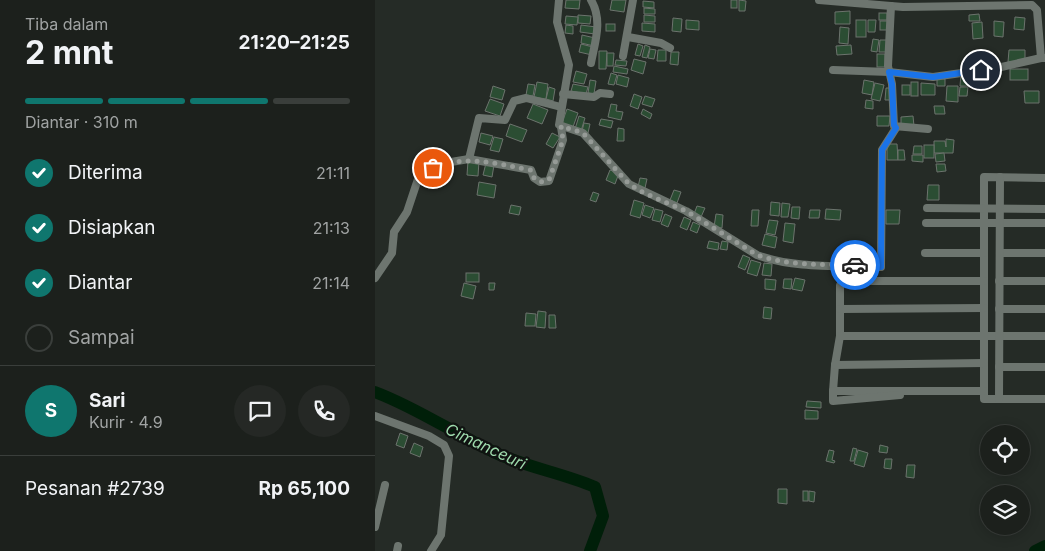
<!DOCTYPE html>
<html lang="id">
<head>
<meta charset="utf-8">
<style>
	:root { --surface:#1c201c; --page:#252825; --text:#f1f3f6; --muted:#a0a3a3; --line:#3a3e3b; --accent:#0f766e }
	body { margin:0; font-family:Inter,sans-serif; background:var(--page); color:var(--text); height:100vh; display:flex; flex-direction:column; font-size:19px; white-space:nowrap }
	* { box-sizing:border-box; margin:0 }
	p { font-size:16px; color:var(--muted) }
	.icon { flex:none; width:28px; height:28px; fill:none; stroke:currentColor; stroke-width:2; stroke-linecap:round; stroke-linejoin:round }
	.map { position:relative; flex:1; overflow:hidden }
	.side { display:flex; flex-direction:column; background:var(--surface); width:375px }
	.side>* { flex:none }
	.buttons { position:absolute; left:605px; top:425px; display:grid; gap:10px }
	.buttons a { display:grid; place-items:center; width:50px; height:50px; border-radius:50%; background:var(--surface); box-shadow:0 2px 12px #0003,0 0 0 1px var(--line); font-size:25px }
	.pin { position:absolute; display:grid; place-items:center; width:42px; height:42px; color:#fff; margin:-21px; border:2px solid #fff; border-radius:50%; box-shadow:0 1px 5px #0007 }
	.courier { position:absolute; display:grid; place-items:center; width:50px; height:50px; margin:-25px; border:4px solid #1a73e8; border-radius:50%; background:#fff; color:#222; box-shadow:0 1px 6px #0007 }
	.headline em { font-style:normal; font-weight:700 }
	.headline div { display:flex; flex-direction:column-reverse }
	.headline { display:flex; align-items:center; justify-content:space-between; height:85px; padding:0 25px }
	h1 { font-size:32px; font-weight:700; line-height:38px }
	.bar { display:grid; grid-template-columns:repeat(4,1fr); gap:8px 5px; align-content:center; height:60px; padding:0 25px }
	.bar i { height:6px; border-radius:4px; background:var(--line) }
	.bar .current { background:var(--accent) }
	.bar p { grid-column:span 4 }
	.line { display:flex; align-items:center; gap:12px; padding:0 25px; border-top:1px solid var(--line) }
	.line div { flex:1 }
	.round { display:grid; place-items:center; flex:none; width:52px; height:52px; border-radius:26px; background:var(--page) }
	ol { padding:0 25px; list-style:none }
	li { display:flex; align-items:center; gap:15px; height:55px }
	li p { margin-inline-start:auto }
	li .icon { padding:5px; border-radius:50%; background:var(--accent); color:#fff; stroke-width:4 }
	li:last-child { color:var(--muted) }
	li i { width:28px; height:28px; border:2px solid var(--line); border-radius:50% }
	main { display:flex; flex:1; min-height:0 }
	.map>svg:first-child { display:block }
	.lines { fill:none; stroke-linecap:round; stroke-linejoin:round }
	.river { stroke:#001f09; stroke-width:12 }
	.building { fill:#2b4d33; stroke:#6c736d }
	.minor { stroke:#6d756f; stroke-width:8 }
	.done { stroke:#969b97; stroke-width:5; stroke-dasharray:0 9 }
	.route { stroke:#1a73e8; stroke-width:6 }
	.labels { text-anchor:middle; stroke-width:4.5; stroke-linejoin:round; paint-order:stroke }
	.water-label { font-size:16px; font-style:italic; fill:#9edaac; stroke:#101311 }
</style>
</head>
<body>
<main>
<section class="side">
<div class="headline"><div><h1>2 mnt</h1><p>Tiba dalam</p></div><em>21:20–21:25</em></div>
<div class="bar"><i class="current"></i><i class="current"></i><i class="current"></i><i></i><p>Diantar · 310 m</p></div>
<ol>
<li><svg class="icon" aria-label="check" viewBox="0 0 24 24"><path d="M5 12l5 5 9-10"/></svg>Diterima<p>21:11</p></li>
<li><svg class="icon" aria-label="check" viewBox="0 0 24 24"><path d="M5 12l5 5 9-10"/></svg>Disiapkan<p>21:13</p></li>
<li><svg class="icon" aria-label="check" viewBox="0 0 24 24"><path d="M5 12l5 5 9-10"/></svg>Diantar<p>21:14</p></li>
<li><i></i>Sampai</li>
</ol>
<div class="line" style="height:90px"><b class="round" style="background:var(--accent);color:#fff">S</b><div><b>Sari</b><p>Kurir · 4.9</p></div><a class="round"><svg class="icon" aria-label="chat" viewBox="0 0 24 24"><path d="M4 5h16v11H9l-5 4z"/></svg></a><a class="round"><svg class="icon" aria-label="phone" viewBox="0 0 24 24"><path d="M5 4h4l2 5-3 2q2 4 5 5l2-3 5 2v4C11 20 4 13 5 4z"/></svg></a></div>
<div class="line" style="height:65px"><div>Pesanan #2739</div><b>Rp 65,100</b></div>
</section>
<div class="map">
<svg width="670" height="551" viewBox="0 0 670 551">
	<rect width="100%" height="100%" fill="#252b26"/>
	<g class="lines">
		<g class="river">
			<path d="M0 392C43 408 81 435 123 454 155 468 187 473 220 487L228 516 215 551"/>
			<polyline points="660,551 670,546"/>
		</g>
	</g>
	<g class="building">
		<polygon points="191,0 205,0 204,9 190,8"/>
		<polygon points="237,0 251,0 249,12 235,10"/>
		<rect x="356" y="0" width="6" height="8"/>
		<polygon points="364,0 371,1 370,11 364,11"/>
		<polygon points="268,1 279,2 279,8 268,7"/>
		<polygon points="269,8 280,9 280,14 269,14"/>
		<polygon points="475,11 475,24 460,24 460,12"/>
		<rect x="504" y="13" width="8" height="7"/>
		<polygon points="604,14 605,21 594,21 594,15"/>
		<polygon points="203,15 216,16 215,24 203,23"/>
		<polygon points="269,15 280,16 280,22 269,22"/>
		<polygon points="191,16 203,17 202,25 190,24"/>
		<polygon points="640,17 650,18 649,30 639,29"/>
		<polygon points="298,18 307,19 306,32 297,31"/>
		<polygon points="311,20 324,21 324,30 311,29"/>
		<rect x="481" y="20" width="10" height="17"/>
		<polygon points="493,20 501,20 500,32 493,32"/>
		<rect x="505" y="21" width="8" height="9"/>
		<polygon points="619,21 629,22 628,37 619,36"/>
		<polygon points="607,22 608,38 598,39 597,23"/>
		<polygon points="267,23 280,24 280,32 267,31"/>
		<rect x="231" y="24" width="9" height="7"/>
		<polygon points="191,25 198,26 198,34 190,33"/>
		<polygon points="206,25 221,27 220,34 205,32"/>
		<polygon points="465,27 474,28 473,44 464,43"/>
		<polygon points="207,35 220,38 219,46 206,43"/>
		<polygon points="498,39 504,40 502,52 496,51"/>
		<polygon points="505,40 512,40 511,52 504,52"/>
		<polygon points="206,44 218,47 217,55 204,52"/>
		<polygon points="263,44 268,46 265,56 260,55"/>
		<polygon points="270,45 275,47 272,58 267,57"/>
		<polygon points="476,45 477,54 462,55 461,46"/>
		<polygon points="275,49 281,50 279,59 273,58"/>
		<polygon points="283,50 291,50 291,61 282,61"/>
		<polygon points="634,50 650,50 650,62 633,62"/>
		<polygon points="224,51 232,51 231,69 224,69"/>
		<polygon points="296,52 304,52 303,65 295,64"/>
		<polygon points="232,53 239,53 238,66 232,66"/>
		<rect x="502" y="54" width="8" height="13"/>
		<polygon points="259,59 271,62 268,74 256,70"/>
		<polygon points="241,60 252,61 251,66 240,65"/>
		<polygon points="239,66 253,69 252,74 238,72"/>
		<rect x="635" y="69" width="18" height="11"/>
		<polygon points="201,71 212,74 209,84 198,82"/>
		<polygon points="604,71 616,71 617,88 604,88"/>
		<polygon points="236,73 242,75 239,85 233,84"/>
		<polygon points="586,74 593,74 593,86 585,86"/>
		<polygon points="243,75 254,78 252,87 241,84"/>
		<polygon points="562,78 570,79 570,86 562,86"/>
		<polygon points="215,80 221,81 219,94 213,93"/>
		<polygon points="489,80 499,82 497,95 487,93"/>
		<polygon points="162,82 173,84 171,99 159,97"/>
		<rect x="536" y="82" width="7" height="14"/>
		<polygon points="500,83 509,85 505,101 496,99"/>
		<polygon points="546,83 560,84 560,95 546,95"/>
		<polygon points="153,84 160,85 158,96 151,95"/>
		<polygon points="198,84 213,87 211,94 196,91"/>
		<rect x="527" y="85" width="8" height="10"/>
		<polygon points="118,86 130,90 127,100 115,97"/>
		<polygon points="572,86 583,86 583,102 571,101"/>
		<polygon points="174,87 180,89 178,101 171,99"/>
		<polygon points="585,87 593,87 592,96 584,96"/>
		<polygon points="511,88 515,88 515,100 510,100"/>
		<polygon points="649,91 664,91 664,103 650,103"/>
		<polygon points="259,94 267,97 263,109 255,106"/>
		<polygon points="270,96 280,99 277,107 267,104"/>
		<polygon points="115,99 129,104 125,116 110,111"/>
		<polygon points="491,100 498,101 498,109 490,108"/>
		<polygon points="158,104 173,110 167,124 152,118"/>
		<polygon points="236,104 242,105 241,111 248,112 246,120 233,117"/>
		<polygon points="559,106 569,106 570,114 560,114"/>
		<polygon points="192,109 203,113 198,127 187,123"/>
		<polygon points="268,109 277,114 275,119 266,114"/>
		<polygon points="204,116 210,118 206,131 200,129"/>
		<polygon points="502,116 515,116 514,126 502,126"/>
		<polygon points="538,116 539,126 526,126 526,117"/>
		<polygon points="226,119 238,121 236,128 224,125"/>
		<polygon points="209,123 215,124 213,133 207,131"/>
		<polygon points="135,124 152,130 147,142 131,136"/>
		<polygon points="243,128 249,129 249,141 242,141"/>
		<polygon points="106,133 118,136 115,145 104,142"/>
		<polygon points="177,133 185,137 178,148 171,144"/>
		<polygon points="119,137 128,139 124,152 115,150"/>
		<polygon points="571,139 579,140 578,153 559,153 559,141 570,141 571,147"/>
		<polygon points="512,144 522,144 523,160 512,160"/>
		<rect x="549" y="145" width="10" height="13"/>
		<polygon points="539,146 547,146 547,154 538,154"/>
		<polygon points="523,150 529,150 530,160 523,160"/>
		<polygon points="569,153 570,161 561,162 560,154"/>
		<polygon points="537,155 548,155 548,162 537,161"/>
		<polygon points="93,161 104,161 103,176 92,175"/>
		<polygon points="111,163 119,165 117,177 108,175"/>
		<polygon points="561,164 570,164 571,171 562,172"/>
		<polygon points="235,170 244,173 240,184 231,180"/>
		<polygon points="265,178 272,179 270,188 263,187"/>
		<polygon points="104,182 121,185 119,198 102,195"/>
		<polygon points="553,185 564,185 564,200 552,200"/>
		<polygon points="299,190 306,192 302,203 295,200"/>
		<polygon points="218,192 224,194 221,202 215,200"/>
		<polygon points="259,200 269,203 265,218 255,215"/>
		<polygon points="396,202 405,203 404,216 395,215"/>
		<polygon points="407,203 415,204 413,217 406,217"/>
		<polygon points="136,205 146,207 144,215 134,213"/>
		<polygon points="270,205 279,208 275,218 267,215"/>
		<polygon points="322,206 330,208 326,217 319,214"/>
		<polygon points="417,207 425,207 424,219 416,218"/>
		<polygon points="280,209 288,211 285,222 277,220"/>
		<polygon points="451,209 466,210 465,220 450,219"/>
		<polygon points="377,210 384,210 383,226 376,226"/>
		<polygon points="435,210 445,210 444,218 434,218"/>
		<polygon points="511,210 525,210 524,224 511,224"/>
		<polygon points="290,214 297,217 293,227 286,224"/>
		<polygon points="341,214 348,215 347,228 339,227"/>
		<polygon points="309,217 316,220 312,230 305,227"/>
		<polygon points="394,220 403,221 400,235 391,233"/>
		<polygon points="318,222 325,225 322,233 315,230"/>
		<polygon points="410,223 420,224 418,243 408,241"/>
		<polygon points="390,234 402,237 400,248 387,245"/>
		<polygon points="334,241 344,243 343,250 332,248"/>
		<polygon points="347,241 353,242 352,250 345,249"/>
		<polygon points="368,255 375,258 370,270 363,267"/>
		<polygon points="376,260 386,263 382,276 372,273"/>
		<polygon points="389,263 397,264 396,276 387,275"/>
		<rect x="91" y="273" width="13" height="9"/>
		<polygon points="420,278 430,280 427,291 417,289"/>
		<polygon points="390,279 401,280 400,290 390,289"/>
		<polygon points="409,279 417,279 416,289 408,288"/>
		<polygon points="89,283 101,286 98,299 86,296"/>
		<polygon points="114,283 120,283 119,290 114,290"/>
		<polygon points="389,307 397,308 396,319 388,318"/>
		<polygon points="163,311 171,312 170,328 161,327"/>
		<polygon points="151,313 161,314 160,326 150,326"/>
		<polygon points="174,315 180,315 181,328 174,328"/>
		<polygon points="432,401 446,402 446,408 431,407"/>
		<polygon points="430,410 443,411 443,419 430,419"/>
		<polygon points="25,433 33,436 29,448 21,445"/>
		<polygon points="39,443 48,447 45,457 35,453"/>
		<polygon points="505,445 513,447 512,453 504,452"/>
		<polygon points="478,448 482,449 479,461 475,461"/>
		<polygon points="454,450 459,451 457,460 460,461 459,463 451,461"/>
		<polygon points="483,450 493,453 489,467 479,464"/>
		<polygon points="510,459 517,459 516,469 509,468"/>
		<polygon points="532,465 540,465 539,478 531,477"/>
		<polygon points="403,489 412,489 412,504 403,503"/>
		<rect x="428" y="491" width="5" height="10"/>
		<polygon points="434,491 440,492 439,502 434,501"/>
	</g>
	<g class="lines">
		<g class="minor">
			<path d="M184 0 182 22 194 65 184 125 208 133 254 184 311 211 382 255C420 269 466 265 506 267L507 150 521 128"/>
			<polyline points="444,0 528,7 657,5 662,10 666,58 670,58"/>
			<polyline points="516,6 513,66 517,84 519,126 553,129"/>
			<polyline points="253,37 286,43 295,48"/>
			<polyline points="248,56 258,0"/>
			<path d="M216 63C220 42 228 20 216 0"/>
			<polyline points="458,70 514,72 558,77 622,68 666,58"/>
			<polyline points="188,94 219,97 225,93 235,94"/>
			<polyline points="94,159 104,118 130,120 139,101 151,98 186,107"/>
			<polyline points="670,178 609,177 609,399 670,399"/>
			<polyline points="552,208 670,209"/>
			<polyline points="551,223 670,223"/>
			<polyline points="550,253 609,253"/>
			<polyline points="625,253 670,253"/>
			<polyline points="0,278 17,253 19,232 32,212 45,173 70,163 94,159 156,170 159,178 165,182 174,181 188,140 186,127"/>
			<polyline points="609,281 470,281 465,285 465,336 460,365 458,391 609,391"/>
			<polyline points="624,281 670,281"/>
			<polyline points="465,309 609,308"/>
			<polyline points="624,309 670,309"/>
			<polyline points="465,336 670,336"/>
			<polyline points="460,365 609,363"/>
			<polyline points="624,367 670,367"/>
			<polyline points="458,391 458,401 525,395"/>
			<polyline points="624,399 625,177"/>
			<polyline points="0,416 54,436 69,445 74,456 66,535 56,551"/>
			<polyline points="0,527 10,485"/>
			<polyline points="22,551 23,546"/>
		</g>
	</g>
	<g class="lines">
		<path class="done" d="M58 168C92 154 121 164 156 170L159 178 165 182 174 180 188 140 186 126 208 133 254 184 269 193 311 211 382 255C412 266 449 264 480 265"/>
		<polyline class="route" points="480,265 506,267 507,150 521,128 519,125 517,84 514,72 558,77 606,70"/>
	</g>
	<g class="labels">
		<g class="water-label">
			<text transform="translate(111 446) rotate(25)" y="6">Cimanceuri</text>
		</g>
	</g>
</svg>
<div class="buttons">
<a><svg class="icon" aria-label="locate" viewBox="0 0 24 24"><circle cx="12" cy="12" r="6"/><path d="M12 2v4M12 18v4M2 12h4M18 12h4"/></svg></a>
<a><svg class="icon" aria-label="layers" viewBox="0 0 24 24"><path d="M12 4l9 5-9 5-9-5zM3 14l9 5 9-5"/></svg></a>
</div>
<div class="pin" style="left:58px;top:168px;background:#ea580c"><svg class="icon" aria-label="bag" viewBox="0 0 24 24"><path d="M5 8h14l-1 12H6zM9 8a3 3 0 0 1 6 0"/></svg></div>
<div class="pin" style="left:606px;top:70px;background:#1f2937"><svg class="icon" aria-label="home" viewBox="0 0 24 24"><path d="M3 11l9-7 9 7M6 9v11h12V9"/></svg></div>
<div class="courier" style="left:480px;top:265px"><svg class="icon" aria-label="car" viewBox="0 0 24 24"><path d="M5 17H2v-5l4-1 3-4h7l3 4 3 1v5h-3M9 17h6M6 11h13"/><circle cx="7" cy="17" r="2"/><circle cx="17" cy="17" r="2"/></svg></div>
</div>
</main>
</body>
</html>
